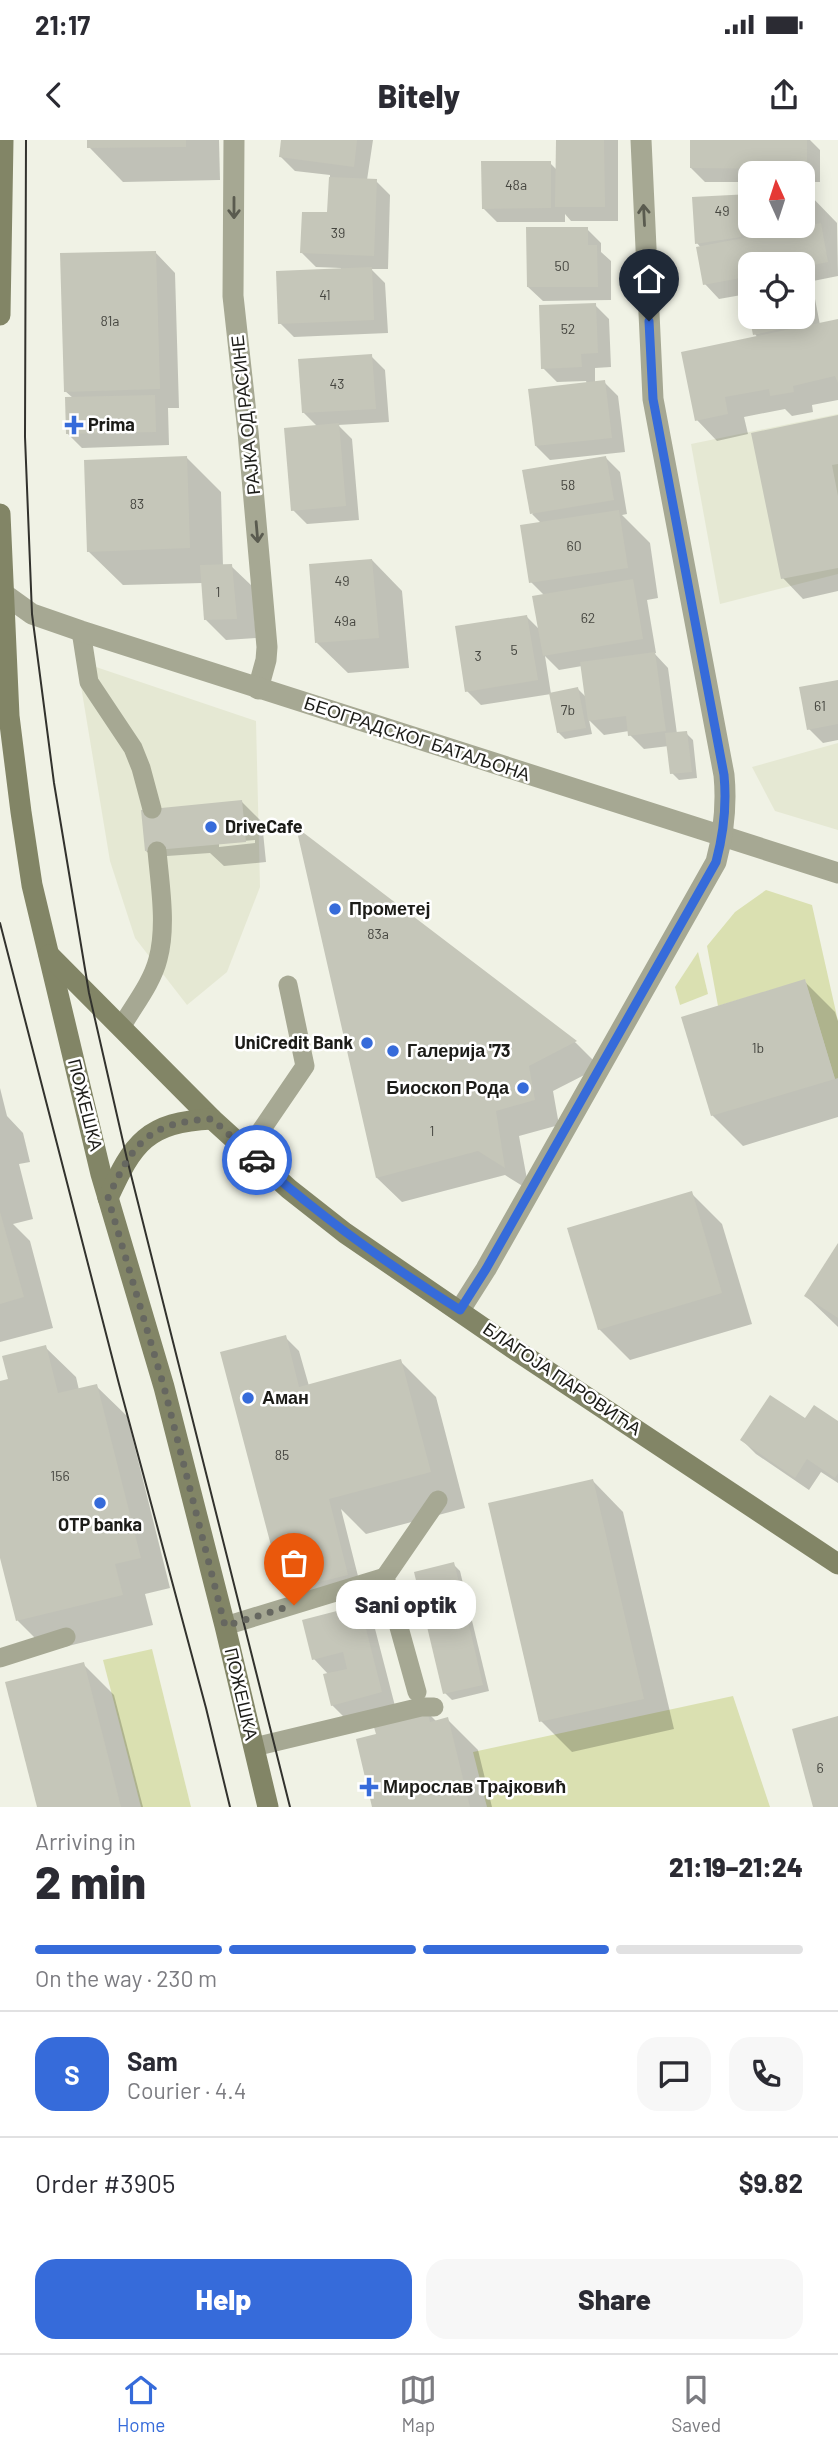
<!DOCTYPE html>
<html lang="en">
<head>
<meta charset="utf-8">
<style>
	:root { --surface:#fff; --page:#f7f7f7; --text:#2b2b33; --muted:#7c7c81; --line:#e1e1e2; --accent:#366bda }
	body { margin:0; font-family:Barlow,sans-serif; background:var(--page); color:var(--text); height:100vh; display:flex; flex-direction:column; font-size:26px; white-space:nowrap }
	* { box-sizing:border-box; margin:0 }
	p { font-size:23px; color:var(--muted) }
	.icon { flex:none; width:38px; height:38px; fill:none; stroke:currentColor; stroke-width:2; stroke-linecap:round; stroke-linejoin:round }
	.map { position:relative; height:1667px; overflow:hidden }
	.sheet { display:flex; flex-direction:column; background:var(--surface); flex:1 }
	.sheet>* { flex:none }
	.needle { width:46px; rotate:357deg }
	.buttons { position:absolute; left:738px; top:21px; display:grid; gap:14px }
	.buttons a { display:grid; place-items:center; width:77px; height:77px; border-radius:14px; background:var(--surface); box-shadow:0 4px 18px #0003; font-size:35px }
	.pin { position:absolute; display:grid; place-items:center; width:60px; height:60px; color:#fff; margin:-72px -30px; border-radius:50% 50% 50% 0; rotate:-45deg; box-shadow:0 0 7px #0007 }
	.pin .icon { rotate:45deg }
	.courier { position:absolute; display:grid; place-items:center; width:70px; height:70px; margin:-35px; border:5px solid #366bda; border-radius:50%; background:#fff; color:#222; box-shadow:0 2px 9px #0007 }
	.bubble { position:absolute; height:49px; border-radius:21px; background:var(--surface); box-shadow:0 4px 18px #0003; font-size:23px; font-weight:800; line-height:49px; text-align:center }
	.summary em { font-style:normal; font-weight:800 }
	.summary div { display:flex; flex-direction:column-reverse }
	.summary { display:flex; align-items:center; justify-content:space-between; height:119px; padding:0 35px }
	h1 { font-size:46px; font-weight:800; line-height:52px }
	.bar { display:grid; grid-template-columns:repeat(4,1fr); gap:10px 7px; align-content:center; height:84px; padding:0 35px }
	.bar i { height:9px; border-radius:5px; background:var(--line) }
	.bar .current { background:var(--accent) }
	.bar p { grid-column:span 4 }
	.line { display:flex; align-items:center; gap:18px; padding:0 35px; border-top:2px solid var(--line) }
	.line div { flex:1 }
	.round { display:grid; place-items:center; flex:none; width:74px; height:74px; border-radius:21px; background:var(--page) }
	.button { display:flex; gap:14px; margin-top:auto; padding:14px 35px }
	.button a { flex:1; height:80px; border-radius:21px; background:var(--accent); color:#fff; font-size:28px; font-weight:800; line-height:80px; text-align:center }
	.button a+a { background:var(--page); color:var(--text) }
	.status { display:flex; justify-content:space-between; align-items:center; height:49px; padding:0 35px; background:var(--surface); direction:ltr }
	.status svg { height:19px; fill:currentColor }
	header { display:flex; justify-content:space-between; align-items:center; height:91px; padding:0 35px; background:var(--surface); font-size:32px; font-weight:800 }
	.dock { display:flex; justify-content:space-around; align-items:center; height:98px; border-top:2px solid var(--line); background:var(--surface); font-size:19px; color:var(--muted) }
	.dock a { display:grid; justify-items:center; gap:4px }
	.dock .current { color:var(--accent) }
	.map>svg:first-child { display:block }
	.built { fill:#e5e8d3 }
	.green { fill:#dae0b1 }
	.shadow { fill:#0003; fill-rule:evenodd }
	.building { fill:#c5c6b9 }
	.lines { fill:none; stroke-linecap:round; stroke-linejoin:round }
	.lane { stroke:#a6a893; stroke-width:19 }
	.street { stroke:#a6a893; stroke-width:21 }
	.secondary { stroke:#828566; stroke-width:21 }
	.tram { stroke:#32322d; stroke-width:2 }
	.oneway { stroke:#5a5b4f }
	.done { stroke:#666760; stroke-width:7; stroke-dasharray:0 12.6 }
	.route { stroke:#366bda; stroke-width:9 }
	.poi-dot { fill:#366bda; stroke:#fff; stroke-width:2.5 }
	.labels { text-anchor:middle; stroke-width:5; stroke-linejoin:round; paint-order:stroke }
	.number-label { font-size:14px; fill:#464640 }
	.street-label { font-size:18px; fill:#1c1c18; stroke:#fff }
	.poi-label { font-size:18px; font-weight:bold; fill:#1c1c18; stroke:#fff; text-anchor:start }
</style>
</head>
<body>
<div class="status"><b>21:17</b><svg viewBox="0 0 49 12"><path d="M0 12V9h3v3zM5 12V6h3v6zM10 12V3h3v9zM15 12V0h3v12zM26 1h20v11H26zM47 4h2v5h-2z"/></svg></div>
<header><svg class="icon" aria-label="back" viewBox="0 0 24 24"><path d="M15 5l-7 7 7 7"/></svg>Bitely<svg class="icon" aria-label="share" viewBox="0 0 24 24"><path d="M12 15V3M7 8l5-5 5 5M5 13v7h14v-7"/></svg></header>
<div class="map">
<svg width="838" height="1667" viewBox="0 0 838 1667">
	<rect width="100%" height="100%" fill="#f0f2e5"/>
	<g class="built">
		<polygon points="838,274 838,434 720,464 691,304"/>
		<polygon points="96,527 256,581 260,747 227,832 187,865 135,798 110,721 78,528"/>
		<polygon points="838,603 838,690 775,671 752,627"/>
	</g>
	<g class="green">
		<polygon points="766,750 812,765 838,881 838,938 835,939 805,840 718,866 707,806 735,772"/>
		<polygon points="698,812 708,854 680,865 675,847"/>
		<polygon points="152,1509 191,1667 141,1667 103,1520"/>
		<polygon points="733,1556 770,1667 487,1667 473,1612"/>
	</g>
	<g class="shadow">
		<polygon points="89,0 219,0 220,40 123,42 89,7"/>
		<polygon points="283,0 373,0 367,40 376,41 390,55 388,129 371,129 385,143 388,193 294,197 280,183 341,130 341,128 316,127 302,113 329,74 330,35 295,31 281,17"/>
		<polygon points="557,0 618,0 618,81 571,81 565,74 565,82 497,82 483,68 550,23 557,30"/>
		<polygon points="691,0 810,0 820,10 820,42 803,42 803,33 751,33 751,42 705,42 691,28"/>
		<polygon points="803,52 807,52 837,83 838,136 803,143 803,124 751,124 751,175 747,154 719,159 705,144 701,108 697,103 751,86 803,86"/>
		<polygon points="587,89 601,103 601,112 611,121 611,160 543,161 528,147"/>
		<polygon points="155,112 175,133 179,268 168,268 169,305 82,308 68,294 73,258 65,251"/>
		<polygon points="803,147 815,159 820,185 838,181 838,260 812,265 813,272 792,276 785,269 744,277 748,294 717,301 697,280 758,198 755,194 751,177 803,177"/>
		<polygon points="595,165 609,179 611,227 595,228 595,243 604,242 618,256 625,312 550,320 536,306 587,244 586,241 557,242 543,228"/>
		<polygon points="371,216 385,230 389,282 338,285 352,299 359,380 307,384 293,370 318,287 303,272"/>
		<polygon points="838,277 838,451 803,459 783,438"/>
		<polygon points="187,318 221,352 223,426 231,426 252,446 256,498 226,500 206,480 203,443 123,445 88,411"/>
		<polygon points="606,318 620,332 627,374 622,375 650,403 658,458 647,460 656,513 654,513 668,528 677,594 686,593 693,600 697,638 679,640 672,633 669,606 644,609 630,595 629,591 604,595 589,580 592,594 565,599 558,592 578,549 587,558 582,526 559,530 545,516 551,554 481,565 467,551 527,477 540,490 545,456 531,442 542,384 532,374"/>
		<polygon points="372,420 402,451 409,528 348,533 317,503"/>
		<polygon points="838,542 838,600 823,603 809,589"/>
		<path d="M242 662 262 682 266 722 224 726 210 713 153 717 146 711ZM255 700V703L219 707V703Z"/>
		<polygon points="298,692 576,903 600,927 553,951 559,985 519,996 529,1050 505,1035 402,1062 377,1038"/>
		<polygon points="804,841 835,872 838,881 838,977 743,1006 712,975"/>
		<polygon points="0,948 7,976 23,993 30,1022 19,1024 33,1079 13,1084 30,1101 53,1188 0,1202"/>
		<polygon points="691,1053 722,1084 752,1184 630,1220 599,1189"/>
		<polygon points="838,1106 838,1187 806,1156"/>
		<polygon points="285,1197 299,1211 309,1246 400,1221 436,1257 465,1368 366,1394 341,1369 361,1448 299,1465 285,1451"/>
		<polygon points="45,1207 76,1237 79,1250 96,1246 127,1276 170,1448 145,1454 153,1485 48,1511 18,1481 0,1411 0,1242 10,1240"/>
		<polygon points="806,1281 838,1283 838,1343 821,1332 809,1350 756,1314 742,1300"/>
		<polygon points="593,1341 623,1372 674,1589 572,1612 541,1581"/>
		<polygon points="453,1424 460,1431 489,1551 452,1560 445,1553"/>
		<polygon points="359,1467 373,1481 395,1566 346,1579 332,1565 329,1535 314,1519"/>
		<polygon points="83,1524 114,1555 143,1667 39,1667 8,1543"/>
		<polygon points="427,1572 437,1582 447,1579 478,1610 492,1667 374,1667 358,1600 378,1595"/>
	</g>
	<g class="building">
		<polygon points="87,0 186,0 186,7 87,8"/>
		<polygon points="281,0 357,0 354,27 279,17"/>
		<polygon points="556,0 604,0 605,67 555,67"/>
		<polygon points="690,0 807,0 807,29 690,28"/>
		<polygon points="481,21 551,21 551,68 482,69"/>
		<polygon points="329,37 377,39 374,116 300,113 302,72 327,72"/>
		<polygon points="803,50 807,50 810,80 803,81"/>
		<polygon points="751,54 751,86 772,87 740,90 741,97 695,104 692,57"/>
		<polygon points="821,83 828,122 803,127 803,124 751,124 751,136 703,145 696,107"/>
		<polygon points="526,87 588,87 588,105 597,105 598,147 527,147"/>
		<polygon points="156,111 160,249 64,252 60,113"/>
		<polygon points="372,127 374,180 278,184 276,131"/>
		<polygon points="751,153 751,177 803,177 805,159 809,183 753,195 745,154"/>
		<polygon points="596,163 598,213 581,214 582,227 541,229 539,165"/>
		<polygon points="838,179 838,243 835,236 793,246 794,252 770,256 769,249 725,257 728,274 695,281 681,212"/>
		<polygon points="372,214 376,269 302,273 298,219"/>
		<polygon points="605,240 612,298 535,306 528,249"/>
		<polygon points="155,255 156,292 66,294 65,257"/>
		<polygon points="838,275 838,324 832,325 838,356 838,428 781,439 751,293"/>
		<polygon points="339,283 346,366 291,371 284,288"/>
		<polygon points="187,316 190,408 87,412 84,320"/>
		<polygon points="606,316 614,360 530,374 522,330"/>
		<polygon points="619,370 628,428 529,443 520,385"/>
		<polygon points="372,419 379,498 315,503 309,424"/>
		<polygon points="232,424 237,479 204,480 200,425"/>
		<polygon points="633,439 643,499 543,516 532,456"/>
		<polygon points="527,475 538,540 465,552 455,486"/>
		<polygon points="655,512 666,591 628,596 626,576 588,581 580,522"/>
		<polygon points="838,540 838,584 807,590 799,547"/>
		<polygon points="578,547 586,588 557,593 549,553"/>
		<polygon points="687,591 692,632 670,634 665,593"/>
		<polygon points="242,660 246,702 145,711 141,670"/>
		<polygon points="296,687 577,901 529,926 535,960 496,971 505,1028 478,1011 376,1038"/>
		<polygon points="805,839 835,939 711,976 681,877"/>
		<polygon points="692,1051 722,1153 598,1190 567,1088"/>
		<polygon points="0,1072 24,1157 0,1164"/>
		<polygon points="838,1103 838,1178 804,1156"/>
		<polygon points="286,1195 299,1247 401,1219 431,1332 329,1359 348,1435 283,1451 220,1212"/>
		<polygon points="46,1205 58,1253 97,1244 141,1418 115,1424 123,1455 16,1481 0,1418 0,1241 8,1239 2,1216"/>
		<polygon points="770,1255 805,1278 814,1265 838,1281 838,1333 835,1338 807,1319 795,1338 740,1300"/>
		<polygon points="593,1339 644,1559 539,1582 488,1363"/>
		<polygon points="454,1422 483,1545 443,1554 414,1432"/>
		<polygon points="360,1465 382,1552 331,1566 323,1534 347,1529 343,1512 312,1520 302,1480"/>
		<polygon points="84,1522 121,1667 37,1667 5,1542"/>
		<polygon points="427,1570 430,1582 448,1577 470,1667 372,1667 356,1599 376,1594 373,1584"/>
		<polygon points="838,1576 838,1667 813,1667 792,1589"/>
	</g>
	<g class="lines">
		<g class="lane">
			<polyline points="81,491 89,542 133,608 141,628 152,669"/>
			<path d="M122 886C134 865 152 843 158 819 167 786 160 745 157 711"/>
			<polyline points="247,1011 305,926 288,845"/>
			<polyline points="225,1486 385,1437"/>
			<polyline points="0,1518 66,1497"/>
			<polyline points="417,1552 385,1437 438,1360"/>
			<polyline points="254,1607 421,1567 434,1567"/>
		</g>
		<g class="street">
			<polyline points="234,0 233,156 248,292 267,507 266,520 258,549"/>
			<polyline points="0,451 32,474 81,491 838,733"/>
			<path d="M460 1170 486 1129 716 722C724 692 727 666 724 635L653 259 641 0"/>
		</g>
		<g class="secondary">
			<polyline points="0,175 3,0"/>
			<polyline points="0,374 9,576 21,672 32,745 101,1034 164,1247 225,1486 268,1667"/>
			<polyline points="49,815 212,979 289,1049 345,1093 514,1209 838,1424"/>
			<path d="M108 1058C133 1003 147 982 212 979"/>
		</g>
		<g class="tram">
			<polyline points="26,0 25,297 32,474 54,643 89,853 127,1019 290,1667"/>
			<polyline points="0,783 119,1244 206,1568 230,1667"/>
		</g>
	</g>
	<defs><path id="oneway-shaft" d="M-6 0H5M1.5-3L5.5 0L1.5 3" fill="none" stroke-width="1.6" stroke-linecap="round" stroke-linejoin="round" transform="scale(1.75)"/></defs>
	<g class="oneway">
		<use href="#oneway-shaft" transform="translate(234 68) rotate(90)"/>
		<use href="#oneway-shaft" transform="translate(644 75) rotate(-93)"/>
		<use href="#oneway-shaft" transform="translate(257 392) rotate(85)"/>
	</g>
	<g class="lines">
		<path class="done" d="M257 1020 212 979C148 982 133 1003 108 1058L164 1247 225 1486 294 1465"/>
		<path class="route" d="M257 1020C320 1077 389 1125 460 1170L486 1129 716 722C724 692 727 666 724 635L653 259 649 181"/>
	</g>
	<g class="poi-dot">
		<path d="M70.5 274.5h7v7h7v7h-7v7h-7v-7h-7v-7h7z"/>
		<circle cx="211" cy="687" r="7"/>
		<circle cx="335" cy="769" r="7"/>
		<circle cx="367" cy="903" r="7"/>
		<circle cx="393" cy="911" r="7"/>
		<circle cx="523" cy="948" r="7"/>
		<circle cx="248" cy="1258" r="7"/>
		<circle cx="100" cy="1363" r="7"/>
		<path d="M365.5 1636.5h7v7h7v7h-7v7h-7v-7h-7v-7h7z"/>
	</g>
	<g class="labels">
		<g class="number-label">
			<text x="516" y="50">48a</text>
			<text x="722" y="76">49</text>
			<text x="338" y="98">39</text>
			<text x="562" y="131">50</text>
			<text x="325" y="160">41</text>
			<text x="110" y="186">81a</text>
			<text x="568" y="194">52</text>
			<text x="337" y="249">43</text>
			<text x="568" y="350">58</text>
			<text x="137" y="369">83</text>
			<text x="574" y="411">60</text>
			<text x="342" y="446">49</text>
			<text x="218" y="457">1</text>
			<text x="588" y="483">62</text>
			<text x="345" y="486">49a</text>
			<text x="514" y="515">5</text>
			<text x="478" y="521">3</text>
			<text x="820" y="571">61</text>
			<text x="568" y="575">7b</text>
			<text x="378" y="799">83a</text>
			<text x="758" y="913">1b</text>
			<text x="432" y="996">1</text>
			<text x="282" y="1320">85</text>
			<text x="60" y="1341">156</text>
			<text x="820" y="1633">6</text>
		</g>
		<g class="street-label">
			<text transform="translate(246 275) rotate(-96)" y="6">РАЈКА ОД РАСИНЕ</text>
			<text transform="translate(417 599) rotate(18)" y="6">БЕОГРАДСКОГ БАТАЉОНА</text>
			<text transform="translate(85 965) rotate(76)" y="6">ПОЖЕШКА</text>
			<text transform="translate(562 1239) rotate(34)" y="6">БЛАГОЈА ПАРОВИЋА</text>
			<text transform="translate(241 1554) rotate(77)" y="6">ПОЖЕШКА</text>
		</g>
		<g class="poi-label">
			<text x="88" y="291">Prima</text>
			<text x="225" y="693">DriveCafe</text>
			<text x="349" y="775">Прометеј</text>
			<text x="353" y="909" text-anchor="end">UniCredit Bank</text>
			<text x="407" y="917">Галерија '73</text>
			<text x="509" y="954" text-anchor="end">Биоскоп Рода</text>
			<text x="262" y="1264">Аман</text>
			<text x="100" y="1391" text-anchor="middle">OTP banka</text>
			<text x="383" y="1653">Мирослав Трајковић</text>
		</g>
	</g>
</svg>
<div class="buttons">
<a><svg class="needle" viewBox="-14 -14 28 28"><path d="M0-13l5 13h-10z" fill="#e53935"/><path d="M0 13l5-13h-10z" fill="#7c7c81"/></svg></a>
<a><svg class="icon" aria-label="locate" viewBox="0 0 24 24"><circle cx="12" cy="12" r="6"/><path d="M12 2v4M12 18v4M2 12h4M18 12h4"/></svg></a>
</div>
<div class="pin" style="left:294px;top:1465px;background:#ea580c"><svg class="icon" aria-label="bag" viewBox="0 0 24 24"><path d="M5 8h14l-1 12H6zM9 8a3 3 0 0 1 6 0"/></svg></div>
<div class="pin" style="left:649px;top:181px;background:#1f2937"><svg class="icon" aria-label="home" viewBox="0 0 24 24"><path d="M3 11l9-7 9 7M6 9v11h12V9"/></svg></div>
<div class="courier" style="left:257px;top:1020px"><svg class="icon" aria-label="car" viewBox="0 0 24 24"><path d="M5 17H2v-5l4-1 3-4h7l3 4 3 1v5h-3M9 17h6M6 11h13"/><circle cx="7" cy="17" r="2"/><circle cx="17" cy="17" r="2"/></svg></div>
<div class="bubble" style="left:336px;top:1440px;width:140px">Sani optik</div>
</div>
<section class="sheet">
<div class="summary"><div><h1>2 min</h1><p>Arriving in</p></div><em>21:19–21:24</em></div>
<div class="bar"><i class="current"></i><i class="current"></i><i class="current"></i><i></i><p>On the way · 230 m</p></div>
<div class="line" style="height:126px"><b class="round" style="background:var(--accent);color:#fff">S</b><div><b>Sam</b><p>Courier · 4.4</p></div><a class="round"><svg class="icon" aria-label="chat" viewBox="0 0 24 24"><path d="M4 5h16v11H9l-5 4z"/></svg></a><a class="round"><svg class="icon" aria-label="phone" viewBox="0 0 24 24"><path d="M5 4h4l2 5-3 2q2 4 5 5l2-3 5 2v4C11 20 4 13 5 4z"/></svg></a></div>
<div class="line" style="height:91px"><div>Order #3905</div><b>$9.82</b></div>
<div class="button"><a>Help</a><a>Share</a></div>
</section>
<nav class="dock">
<a class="current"><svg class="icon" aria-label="home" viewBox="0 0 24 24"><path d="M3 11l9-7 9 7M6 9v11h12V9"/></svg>Home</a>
<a><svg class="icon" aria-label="map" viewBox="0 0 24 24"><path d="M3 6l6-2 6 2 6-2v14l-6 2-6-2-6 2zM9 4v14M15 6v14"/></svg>Map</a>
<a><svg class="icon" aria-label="saved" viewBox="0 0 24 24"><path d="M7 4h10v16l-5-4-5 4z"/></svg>Saved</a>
</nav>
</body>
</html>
